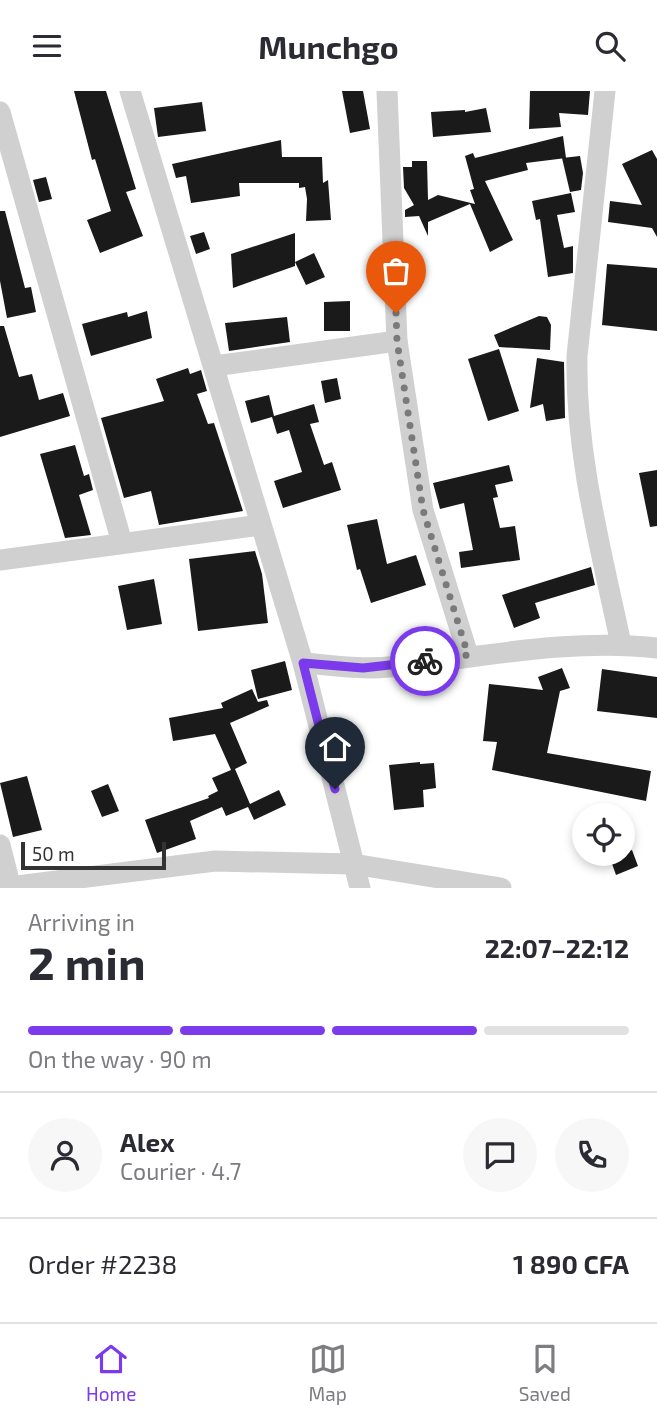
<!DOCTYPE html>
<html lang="en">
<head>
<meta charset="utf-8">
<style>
	:root { --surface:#fff; --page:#f7f7f7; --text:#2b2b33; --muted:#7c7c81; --line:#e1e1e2; --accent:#7c3aed }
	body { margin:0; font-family:"Exo 2",sans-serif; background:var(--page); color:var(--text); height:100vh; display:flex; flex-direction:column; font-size:26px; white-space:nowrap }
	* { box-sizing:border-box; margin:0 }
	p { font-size:23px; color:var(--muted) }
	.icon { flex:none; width:38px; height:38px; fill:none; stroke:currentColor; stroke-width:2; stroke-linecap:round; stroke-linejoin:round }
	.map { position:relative; height:797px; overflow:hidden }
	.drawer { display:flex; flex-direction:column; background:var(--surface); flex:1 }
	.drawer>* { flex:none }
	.buttons { position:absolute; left:572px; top:712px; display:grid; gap:14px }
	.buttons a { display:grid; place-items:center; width:63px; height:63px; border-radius:50%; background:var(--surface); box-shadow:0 4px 10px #0003; font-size:35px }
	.scale { position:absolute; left:21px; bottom:18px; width:145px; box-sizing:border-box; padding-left:7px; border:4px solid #333; border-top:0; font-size:19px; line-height:24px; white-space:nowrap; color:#333; -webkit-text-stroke:5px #fff; paint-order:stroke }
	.pin { position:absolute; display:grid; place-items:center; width:60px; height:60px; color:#fff; margin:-72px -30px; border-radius:50% 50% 50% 0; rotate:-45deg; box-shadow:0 0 7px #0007 }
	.pin .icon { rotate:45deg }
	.courier { position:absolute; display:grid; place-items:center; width:70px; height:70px; margin:-35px; border:5px solid #7c3aed; border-radius:50%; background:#fff; color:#222; box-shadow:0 2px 9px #0007 }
	.overview em { font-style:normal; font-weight:700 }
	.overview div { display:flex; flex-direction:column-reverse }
	.overview { display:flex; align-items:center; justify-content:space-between; height:119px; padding:0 28px }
	h1 { font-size:46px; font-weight:700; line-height:52px }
	.bar { display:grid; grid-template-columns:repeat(4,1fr); gap:10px 7px; align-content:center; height:84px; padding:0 28px }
	.bar i { height:9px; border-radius:5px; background:var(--line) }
	.bar .active { background:var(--accent) }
	.bar p { grid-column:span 4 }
	.line { display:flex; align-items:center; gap:18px; padding:0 28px; border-top:2px solid var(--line) }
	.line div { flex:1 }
	.round { display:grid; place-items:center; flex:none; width:74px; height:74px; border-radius:37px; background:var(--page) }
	header { display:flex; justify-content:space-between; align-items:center; height:91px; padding:0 28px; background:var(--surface); font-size:32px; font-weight:700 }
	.tab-bar { display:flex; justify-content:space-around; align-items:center; height:98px; border-top:2px solid var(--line); background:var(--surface); font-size:19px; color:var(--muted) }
	.tab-bar a { display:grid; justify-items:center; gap:4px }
	.tab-bar .active { color:var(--accent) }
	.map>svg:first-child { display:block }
	.building { fill:#1a1a1a }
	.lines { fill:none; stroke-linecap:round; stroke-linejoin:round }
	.street { stroke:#d0d0d0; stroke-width:21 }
	.done { stroke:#7a7a7a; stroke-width:7; stroke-dasharray:0 12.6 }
	.route { stroke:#7c3aed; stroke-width:9 }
</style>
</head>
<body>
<header><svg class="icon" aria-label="menu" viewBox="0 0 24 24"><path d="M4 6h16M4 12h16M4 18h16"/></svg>Munchgo<svg class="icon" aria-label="search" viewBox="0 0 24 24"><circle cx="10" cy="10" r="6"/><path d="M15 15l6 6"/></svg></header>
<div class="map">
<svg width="657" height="797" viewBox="0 0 657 797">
	<rect width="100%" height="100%" fill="#fff"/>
	<g class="building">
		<polygon points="74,0 106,0 136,98 126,101 143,145 100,162 87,129 111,120 95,68 92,69"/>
		<polygon points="342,0 363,0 370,38 350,42"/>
		<polygon points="530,0 590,0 588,24 559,22 561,36 529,38"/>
		<polygon points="202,11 206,40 158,46 154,17"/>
		<polygon points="486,17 491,41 433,46 431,21 465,19 465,21"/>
		<polygon points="563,45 566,67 526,72 528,79 485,90 513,149 490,161 470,113 428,131 428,145 419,125 405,126 405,119 414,114 404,97 403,76 412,76 412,70 427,70 428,109 438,104 475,113 470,99 474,98 465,65 473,62 475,67"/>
		<polygon points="281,49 282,66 322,66 323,92 328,89 331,129 306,130 307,108 305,96 299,97 299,92 239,92 240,105 191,112 186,85 176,87 172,73"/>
		<polygon points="652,59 657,68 657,146 652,137 608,131 610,110 642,114 622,73"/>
		<polygon points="580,65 583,82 581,99 570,101 562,67"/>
		<polygon points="46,86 52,108 39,111 33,89"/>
		<polygon points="571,102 575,121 557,124 564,157 573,155 573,182 548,186 540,128 536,129 532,110"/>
		<polygon points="0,120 5,120 25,197 31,196 36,221 7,227 0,190"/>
		<polygon points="204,141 210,158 196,163 190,145"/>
		<polygon points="295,142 295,175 233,197 231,163"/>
		<polygon points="314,162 325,186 306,194 295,171"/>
		<polygon points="607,173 657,177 657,240 602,234"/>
		<polygon points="350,210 350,240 324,240 324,211"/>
		<polygon points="147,220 152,247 91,265 82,233 127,221 128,226"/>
		<polygon points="539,225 547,226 551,234 550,259 499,256 494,244"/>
		<polygon points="287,226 290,251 229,260 225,232"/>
		<polygon points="0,235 4,235 19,286 32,283 39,309 63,302 70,325 0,346"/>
		<polygon points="499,258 519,320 488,330 468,268"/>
		<polygon points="537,267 564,271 565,327 546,330 543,313 530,317"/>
		<polygon points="188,277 190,283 201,279 207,300 197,303 208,333 214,332 243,420 159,434 151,400 124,407 101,327 164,310 156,288"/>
		<polygon points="337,287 341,308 325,312 321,290"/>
		<polygon points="269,304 274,325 314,313 319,331 310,333 324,374 332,371 341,399 283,417 274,390 302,381 289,339 277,343 272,326 251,332 245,310"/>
		<polygon points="75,354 84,385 89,383 93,399 79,404 91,444 65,447 40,363"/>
		<polygon points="509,374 513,390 495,394 498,406 493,407 500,437 515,435 520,469 461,477 459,461 473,459 464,412 440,418 433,392"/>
		<polygon points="657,379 657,435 650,436 639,382"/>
		<polygon points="377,428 387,473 416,464 426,494 371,512 360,478 357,479 347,434"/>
		<polygon points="255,460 262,483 268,532 198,540 189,468"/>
		<polygon points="591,476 595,494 535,512 540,527 514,537 502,504"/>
		<polygon points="154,488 162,533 127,539 118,495"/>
		<polygon points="285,570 292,599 258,608 251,579"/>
		<polygon points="562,577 570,597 560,600 547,662 651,680 646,710 492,679 497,651 483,650 489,593 543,599 538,586"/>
		<polygon points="602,578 657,586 657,627 597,620"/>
		<polygon points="252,598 258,611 267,609 269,615 230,632 247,672 235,678 250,713 279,699 286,714 254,729 248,716 226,725 222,716 190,730 196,748 157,762 145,729 209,707 208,705 218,700 212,687 231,679 215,643 173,650 169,627 223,617 221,612"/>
		<polygon points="420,671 420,673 434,672 436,697 423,699 424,716 394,719 389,674"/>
		<polygon points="27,685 42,739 13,746 0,692"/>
		<polygon points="108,693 119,720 102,726 91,700"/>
		<polygon points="632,759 638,775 616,784 610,767"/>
	</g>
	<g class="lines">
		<g class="street">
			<polyline points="130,0 303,572 360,797"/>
			<polyline points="387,0 397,250 423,419 468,564"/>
			<path d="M605 0 577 265C575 363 601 458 621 553"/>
			<polyline points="0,21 122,452"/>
			<polyline points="214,275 397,250"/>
			<polyline points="0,469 260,434"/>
			<path d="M303 572C332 574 361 579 389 576 478 567 568 547 657 557"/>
			<polyline points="0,754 11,797"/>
			<polyline points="0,797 215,770 353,773 501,797"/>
		</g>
	</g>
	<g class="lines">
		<polyline class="done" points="396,222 397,250 423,419 468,564 425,570"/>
		<polyline class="route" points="335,698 303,572 363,577 425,570"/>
	</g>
</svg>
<div class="buttons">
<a><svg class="icon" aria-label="locate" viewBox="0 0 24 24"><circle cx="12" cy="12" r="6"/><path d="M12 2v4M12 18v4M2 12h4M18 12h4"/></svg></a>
</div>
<div class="scale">50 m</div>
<div class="pin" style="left:396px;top:222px;background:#ea580c"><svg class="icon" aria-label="bag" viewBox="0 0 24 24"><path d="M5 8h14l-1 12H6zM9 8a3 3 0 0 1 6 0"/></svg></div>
<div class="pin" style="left:335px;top:698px;background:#1f2937"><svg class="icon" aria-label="home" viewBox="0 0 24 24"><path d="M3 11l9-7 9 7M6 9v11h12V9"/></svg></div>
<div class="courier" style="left:425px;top:570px"><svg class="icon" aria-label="bike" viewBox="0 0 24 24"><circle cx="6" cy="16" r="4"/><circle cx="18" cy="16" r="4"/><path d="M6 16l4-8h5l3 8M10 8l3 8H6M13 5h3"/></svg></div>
</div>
<section class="drawer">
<div class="overview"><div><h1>2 min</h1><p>Arriving in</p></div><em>22:07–22:12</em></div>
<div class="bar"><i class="active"></i><i class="active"></i><i class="active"></i><i></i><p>On the way · 90 m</p></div>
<div class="line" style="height:126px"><a class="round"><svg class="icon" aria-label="person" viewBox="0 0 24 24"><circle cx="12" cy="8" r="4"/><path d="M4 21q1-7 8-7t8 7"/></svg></a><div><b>Alex</b><p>Courier · 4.7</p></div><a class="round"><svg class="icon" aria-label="chat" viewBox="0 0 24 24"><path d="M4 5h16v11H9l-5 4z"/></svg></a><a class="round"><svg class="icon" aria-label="phone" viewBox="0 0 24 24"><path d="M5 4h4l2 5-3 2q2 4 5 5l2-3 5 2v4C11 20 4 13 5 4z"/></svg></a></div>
<div class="line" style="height:91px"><div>Order #2238</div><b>1 890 CFA</b></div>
</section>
<nav class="tab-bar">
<a class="active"><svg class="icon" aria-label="home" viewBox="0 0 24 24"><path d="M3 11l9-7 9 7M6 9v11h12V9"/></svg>Home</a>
<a><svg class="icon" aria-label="map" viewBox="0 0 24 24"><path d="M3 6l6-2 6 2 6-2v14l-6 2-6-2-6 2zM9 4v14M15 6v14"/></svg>Map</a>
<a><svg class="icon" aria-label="saved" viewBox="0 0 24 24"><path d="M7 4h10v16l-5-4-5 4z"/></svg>Saved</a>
</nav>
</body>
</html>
